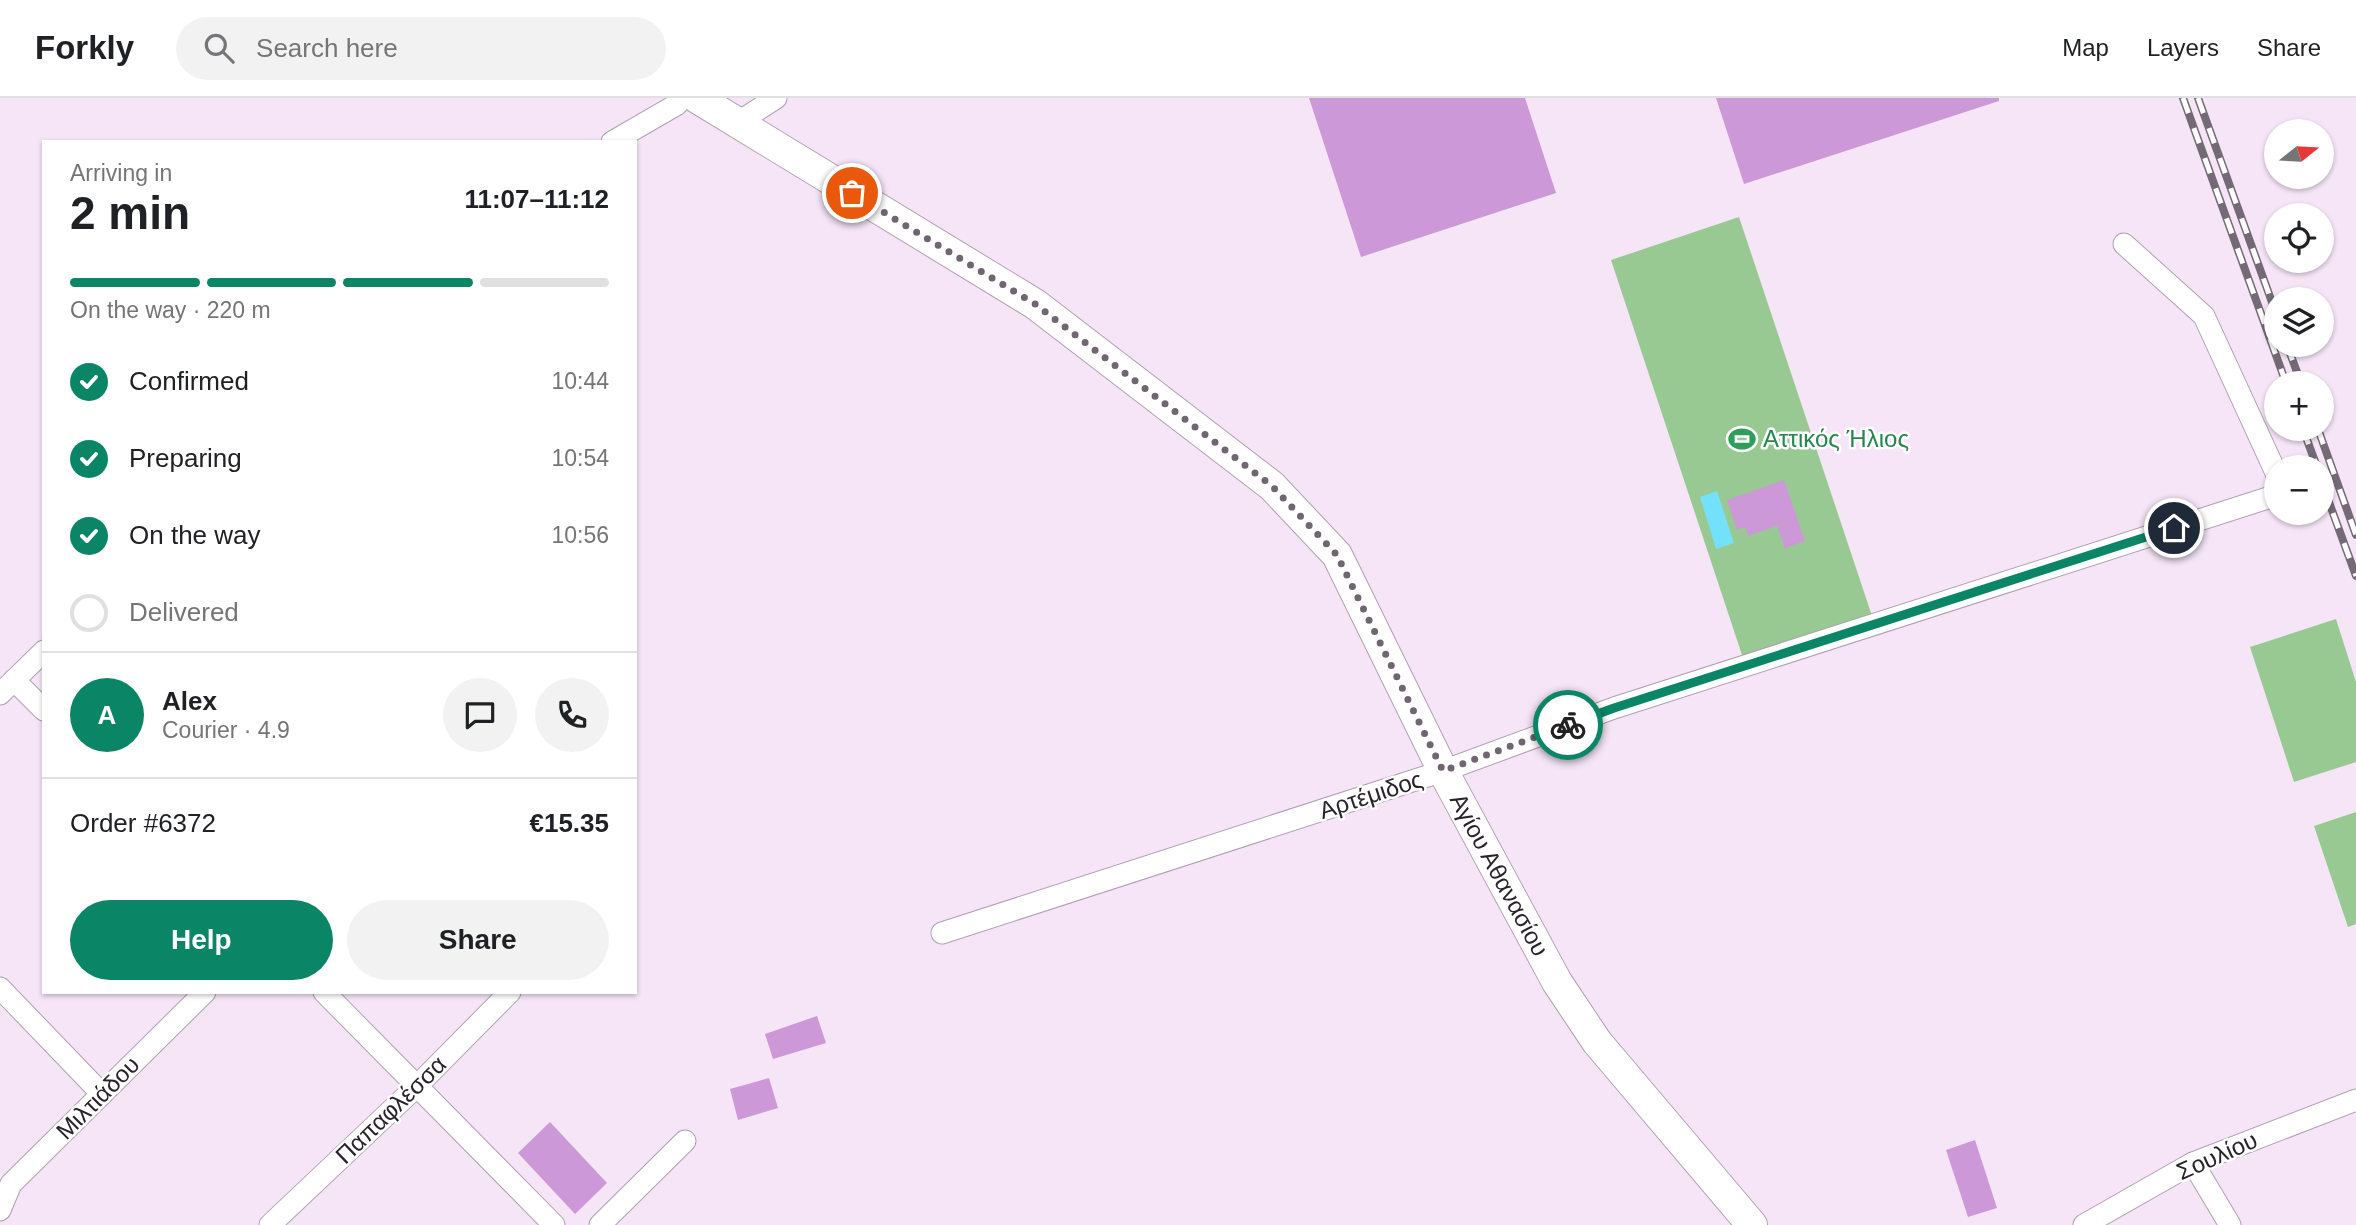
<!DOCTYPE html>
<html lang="en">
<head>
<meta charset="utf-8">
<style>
	:root { --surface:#fff; --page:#f2f2f2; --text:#202124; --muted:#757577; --line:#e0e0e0; --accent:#0a8667 }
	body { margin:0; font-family:Arial,sans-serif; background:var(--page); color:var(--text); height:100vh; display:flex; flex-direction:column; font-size:26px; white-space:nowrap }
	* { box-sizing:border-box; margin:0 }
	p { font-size:23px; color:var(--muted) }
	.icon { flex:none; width:38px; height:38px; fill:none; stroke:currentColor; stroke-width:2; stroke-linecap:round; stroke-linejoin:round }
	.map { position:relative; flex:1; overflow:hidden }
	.side { position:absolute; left:42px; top:42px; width:595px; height:854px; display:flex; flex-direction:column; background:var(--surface); border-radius:0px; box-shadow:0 2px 5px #0004 }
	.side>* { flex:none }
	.needle { width:46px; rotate:72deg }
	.tools { position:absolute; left:2264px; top:21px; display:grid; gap:14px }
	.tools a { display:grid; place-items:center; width:70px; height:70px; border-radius:50%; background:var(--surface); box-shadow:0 2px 5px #0004; font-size:35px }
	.pin { position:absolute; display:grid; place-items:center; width:60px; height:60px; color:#fff; margin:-30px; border:4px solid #fff; border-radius:50%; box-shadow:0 2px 7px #0007 }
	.courier { position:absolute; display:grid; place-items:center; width:70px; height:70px; margin:-35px; border:5px solid #0a8667; border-radius:50%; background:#fff; color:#222; box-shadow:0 2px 9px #0007 }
	.headline em { font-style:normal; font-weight:700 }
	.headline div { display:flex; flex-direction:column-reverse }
	.headline { display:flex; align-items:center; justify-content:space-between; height:119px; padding:0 28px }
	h1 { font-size:46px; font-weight:700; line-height:52px }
	.bar { display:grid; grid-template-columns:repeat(4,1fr); gap:10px 7px; align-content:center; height:84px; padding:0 28px }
	.bar i { height:9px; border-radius:5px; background:var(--line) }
	.bar .active { background:var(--accent) }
	.bar p { grid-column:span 4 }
	.line { display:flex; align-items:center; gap:18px; padding:0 28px; border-top:2px solid var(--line) }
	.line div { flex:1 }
	.round { display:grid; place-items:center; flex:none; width:74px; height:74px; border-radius:37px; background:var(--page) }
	ol { padding:0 28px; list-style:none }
	li { display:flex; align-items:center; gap:21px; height:77px }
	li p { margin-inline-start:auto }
	li .icon { padding:7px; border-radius:50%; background:var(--accent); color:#fff; stroke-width:4 }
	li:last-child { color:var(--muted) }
	li i { width:38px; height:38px; border:4px solid var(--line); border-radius:50% }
	.primary-button { display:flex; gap:14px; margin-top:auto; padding:14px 28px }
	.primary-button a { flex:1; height:80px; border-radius:42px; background:var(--accent); color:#fff; font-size:28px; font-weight:700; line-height:80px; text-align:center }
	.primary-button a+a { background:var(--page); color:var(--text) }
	header { display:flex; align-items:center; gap:42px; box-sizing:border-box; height:98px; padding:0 35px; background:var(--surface); border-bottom:2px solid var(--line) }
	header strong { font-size:33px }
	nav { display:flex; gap:38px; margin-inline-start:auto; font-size:24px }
	.search { width:490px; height:63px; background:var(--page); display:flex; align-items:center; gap:18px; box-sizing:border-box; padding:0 24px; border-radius:38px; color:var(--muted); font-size:26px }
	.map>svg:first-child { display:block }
	.green { fill:#99c992 }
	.water { fill:#73e1f9 }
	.building { fill:#cd98d7 }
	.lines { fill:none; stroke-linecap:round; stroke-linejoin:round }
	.street-casing { stroke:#afa0b2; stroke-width:23 }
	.secondary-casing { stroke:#afa0b2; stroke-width:32 }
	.street { stroke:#fff; stroke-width:21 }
	.secondary { stroke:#fff; stroke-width:30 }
	.rail-casing { stroke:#736a75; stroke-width:8 }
	.rail { stroke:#fff; stroke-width:5; stroke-dasharray:16; stroke-linecap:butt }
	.done { stroke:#706671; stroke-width:7; stroke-dasharray:0 12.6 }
	.route { stroke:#0a8667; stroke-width:9 }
	.labels { text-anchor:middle; stroke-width:5; stroke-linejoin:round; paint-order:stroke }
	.leisure-label { font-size:24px; fill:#27864d; stroke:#fff; text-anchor:start }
	.street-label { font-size:24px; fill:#282229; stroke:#fff }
</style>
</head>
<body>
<header>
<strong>Forkly</strong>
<div class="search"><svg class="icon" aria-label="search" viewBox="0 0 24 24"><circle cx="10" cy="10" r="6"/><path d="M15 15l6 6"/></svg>Search here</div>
<nav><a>Map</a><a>Layers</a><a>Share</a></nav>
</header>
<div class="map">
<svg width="2356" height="1127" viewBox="0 0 2356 1127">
	<rect width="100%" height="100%" fill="#f5e5f7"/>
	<g class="green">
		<polygon points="1739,119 1873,521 1744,563 1611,162"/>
		<polygon points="2336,521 2356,584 2356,664 2294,684 2250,549"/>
		<polygon points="2356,714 2356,826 2348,829 2314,728"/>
	</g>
	<polygon class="water" points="1717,393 1734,445 1716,451 1700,399"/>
	<g class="building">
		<polygon points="1309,0 1525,0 1556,95 1361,159"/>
		<polygon points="1716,0 1999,0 1999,3 1744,86"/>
		<polygon points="1784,382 1805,443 1785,450 1777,428 1748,438 1745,429 1737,432 1727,402"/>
		<polygon points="817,918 826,945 773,961 765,936"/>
		<polygon points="769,980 778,1010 738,1022 730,991"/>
		<polygon points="550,1024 607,1085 575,1116 518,1055"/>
		<polygon points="1975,1042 1997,1110 1968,1119 1946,1052"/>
	</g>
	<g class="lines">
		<defs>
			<g id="street">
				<polyline points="737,25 776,0"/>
				<polyline points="612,44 676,7 683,0"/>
				<polyline points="2124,146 2204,218 2277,377"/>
				<polyline points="14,582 44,612"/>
				<polyline points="0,596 44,553"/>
				<polyline points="942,835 1443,673 1614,610 2277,397"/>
				<polyline points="0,890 102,996"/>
				<polyline points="324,894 554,1127"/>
				<polyline points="2193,1065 2230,1127"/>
				<polyline points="0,1112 11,1086 205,894"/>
				<polyline points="270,1127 417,988 510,894"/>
				<polyline points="600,1127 685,1043"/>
				<polyline points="2084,1127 2193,1065 2356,1002"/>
			</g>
			<g id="secondary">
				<path id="s1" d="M697 0 1035 206 1272 388 1337 457 1443 673 1557 884 1597 944 1752 1127"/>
			</g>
		</defs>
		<use href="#street" class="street-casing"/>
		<use href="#secondary" class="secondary-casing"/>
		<use href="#street" class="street"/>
		<use href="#secondary" class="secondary"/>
		<defs>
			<g id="rail">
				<polyline points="2183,0 2286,285"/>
				<polyline points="2198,0 2277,218"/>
				<polyline points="2287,247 2301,285"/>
				<polyline points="2303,331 2317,369"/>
				<polyline points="2318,331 2356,437"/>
				<polyline points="2322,385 2356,478"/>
			</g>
		</defs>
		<use href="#rail" class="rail-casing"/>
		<use href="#rail" class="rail"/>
	</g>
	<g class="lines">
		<polyline class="done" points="852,95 1035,206 1272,388 1337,457 1443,673 1568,627"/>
		<polyline class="route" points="1568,627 1614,610 2174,430"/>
	</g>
	<defs>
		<symbol id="stadium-bare" viewBox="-9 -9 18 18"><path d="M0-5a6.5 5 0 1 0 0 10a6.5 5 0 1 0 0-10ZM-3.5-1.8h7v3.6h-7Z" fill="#2e9e5b" stroke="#fff" stroke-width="2.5" paint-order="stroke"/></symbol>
	</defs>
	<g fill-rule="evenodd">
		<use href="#stadium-bare" x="1723" y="322" width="38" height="38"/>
	</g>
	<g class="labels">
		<g class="leisure-label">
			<text x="1763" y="349">Αττικός Ήλιος</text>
		</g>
		<g class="street-label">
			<text transform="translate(1371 697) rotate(-18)" y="8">Αρτέμιδος</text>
			<text dy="8" stroke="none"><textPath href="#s1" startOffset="1148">Αγίου Αθανασίου</textPath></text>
			<text transform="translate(98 1000) rotate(-45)" y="8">Μιλτιάδου</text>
			<text transform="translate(391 1012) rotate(-44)" y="8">Παπαφλέσσα</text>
			<text transform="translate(2217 1058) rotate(-24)" y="8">Σουλίου</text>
		</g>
	</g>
</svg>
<div class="tools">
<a><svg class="needle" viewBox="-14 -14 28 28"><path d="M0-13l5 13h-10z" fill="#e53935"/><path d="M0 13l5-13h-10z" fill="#757577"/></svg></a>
<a><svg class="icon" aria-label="locate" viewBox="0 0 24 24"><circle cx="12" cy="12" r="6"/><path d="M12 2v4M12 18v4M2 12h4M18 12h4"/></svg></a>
<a><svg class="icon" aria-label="layers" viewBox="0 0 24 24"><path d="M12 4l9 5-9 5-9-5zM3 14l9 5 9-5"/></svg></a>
<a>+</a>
<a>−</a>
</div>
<div class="pin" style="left:852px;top:95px;background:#ea580c"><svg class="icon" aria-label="bag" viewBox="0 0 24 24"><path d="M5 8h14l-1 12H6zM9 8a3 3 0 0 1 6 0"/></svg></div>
<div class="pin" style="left:2174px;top:430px;background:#1f2937"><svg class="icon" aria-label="home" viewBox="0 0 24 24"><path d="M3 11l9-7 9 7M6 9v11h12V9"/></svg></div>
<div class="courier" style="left:1568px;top:627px"><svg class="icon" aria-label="bike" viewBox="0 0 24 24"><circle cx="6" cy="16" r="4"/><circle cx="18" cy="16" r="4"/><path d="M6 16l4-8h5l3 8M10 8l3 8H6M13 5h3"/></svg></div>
<section class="side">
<div class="headline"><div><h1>2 min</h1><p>Arriving in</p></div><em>11:07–11:12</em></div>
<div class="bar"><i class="active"></i><i class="active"></i><i class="active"></i><i></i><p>On the way · 220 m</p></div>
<ol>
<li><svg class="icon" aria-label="check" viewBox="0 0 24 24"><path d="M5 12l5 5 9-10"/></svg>Confirmed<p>10:44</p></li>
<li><svg class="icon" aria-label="check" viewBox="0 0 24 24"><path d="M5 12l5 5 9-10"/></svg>Preparing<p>10:54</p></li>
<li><svg class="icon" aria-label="check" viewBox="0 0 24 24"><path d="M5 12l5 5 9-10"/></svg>On the way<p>10:56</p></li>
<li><i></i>Delivered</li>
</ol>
<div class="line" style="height:126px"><b class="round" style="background:var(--accent);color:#fff">A</b><div><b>Alex</b><p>Courier · 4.9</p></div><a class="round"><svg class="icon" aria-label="chat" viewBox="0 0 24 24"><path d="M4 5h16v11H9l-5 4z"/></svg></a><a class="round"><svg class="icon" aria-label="phone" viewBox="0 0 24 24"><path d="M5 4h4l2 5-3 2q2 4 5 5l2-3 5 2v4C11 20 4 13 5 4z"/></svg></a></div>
<div class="line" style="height:91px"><div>Order #6372</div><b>€15.35</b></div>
<div class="primary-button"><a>Help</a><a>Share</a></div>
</section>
</div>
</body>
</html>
